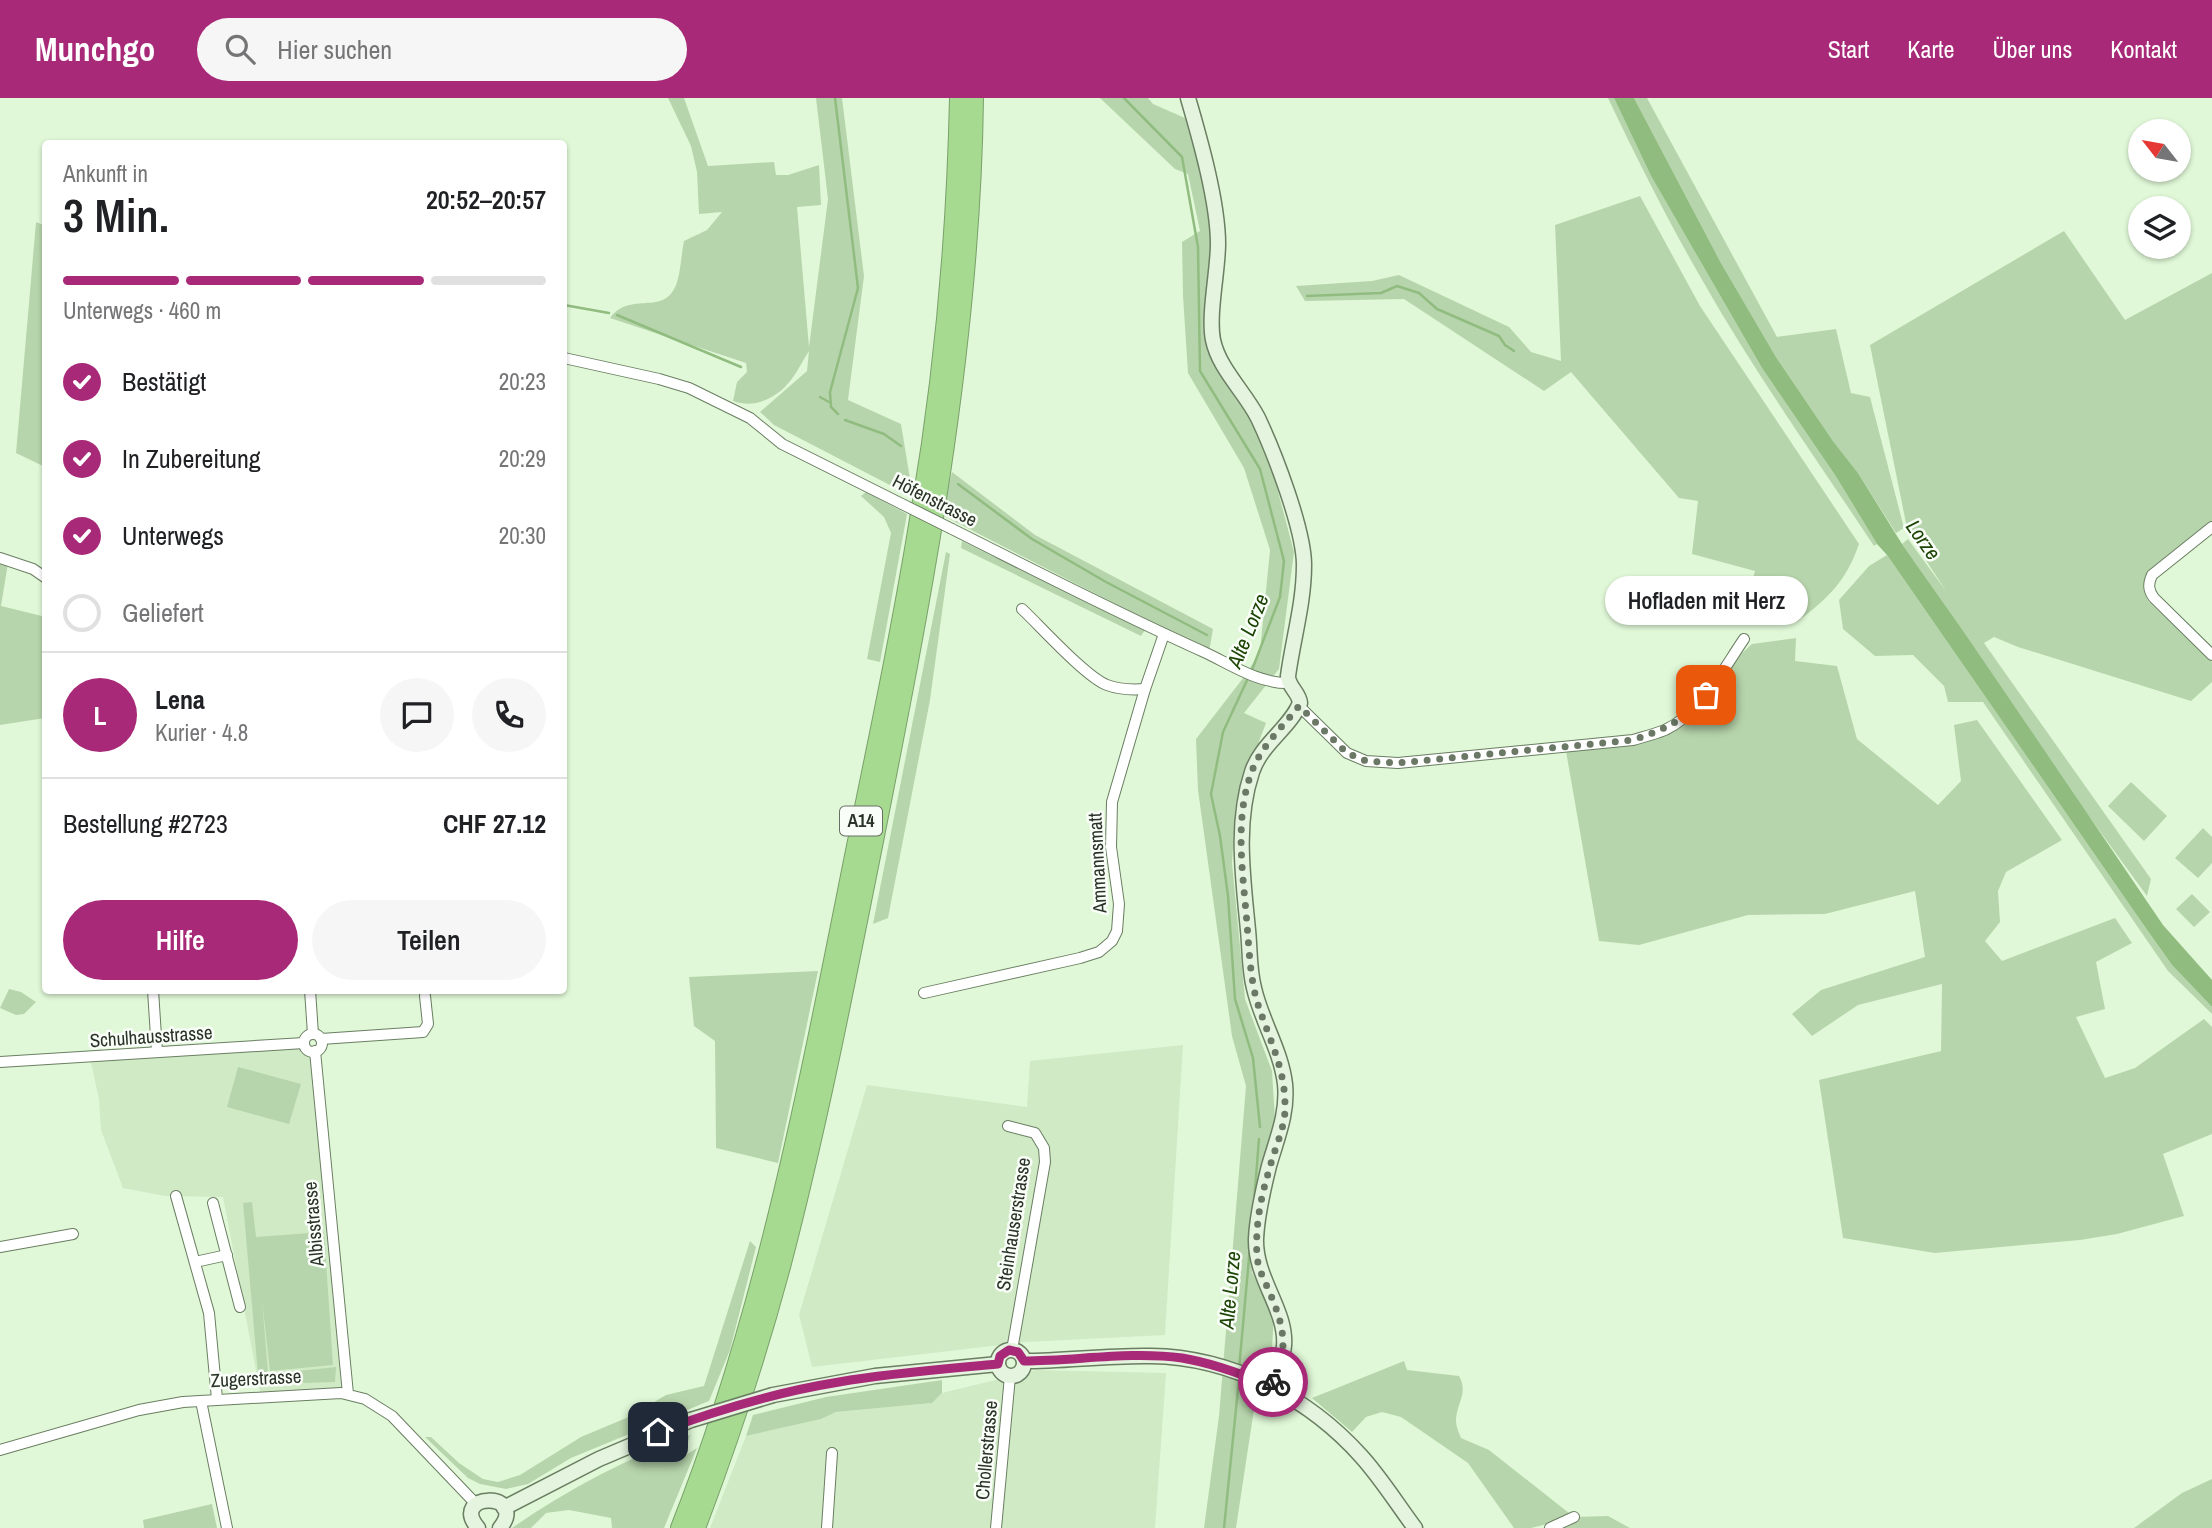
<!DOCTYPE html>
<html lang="de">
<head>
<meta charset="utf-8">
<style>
	:root { --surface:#fff; --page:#f6f6f6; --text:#202124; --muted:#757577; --line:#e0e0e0; --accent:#a82978 }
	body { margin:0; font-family:"Archivo Narrow",sans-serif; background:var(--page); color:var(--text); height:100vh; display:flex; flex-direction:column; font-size:26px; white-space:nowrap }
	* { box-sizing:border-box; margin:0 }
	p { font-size:23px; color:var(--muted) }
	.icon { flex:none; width:38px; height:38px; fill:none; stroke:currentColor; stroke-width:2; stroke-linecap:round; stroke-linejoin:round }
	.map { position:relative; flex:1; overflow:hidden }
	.sheet { position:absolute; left:42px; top:42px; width:525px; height:854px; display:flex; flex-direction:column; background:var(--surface); border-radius:7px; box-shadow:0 2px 5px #0004 }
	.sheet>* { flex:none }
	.needle { width:46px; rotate:301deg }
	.controls { position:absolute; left:2128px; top:21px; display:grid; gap:14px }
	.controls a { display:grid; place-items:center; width:63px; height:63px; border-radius:50%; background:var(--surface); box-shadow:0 2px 5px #0004; font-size:35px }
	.pin { position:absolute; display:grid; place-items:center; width:60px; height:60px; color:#fff; margin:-30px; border-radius:14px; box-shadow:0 4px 10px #0006 }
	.courier { position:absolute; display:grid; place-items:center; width:70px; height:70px; margin:-35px; border:5px solid #a82978; border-radius:50%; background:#fff; color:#222; box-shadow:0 2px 9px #0007 }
	.bubble { position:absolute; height:49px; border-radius:24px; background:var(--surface); box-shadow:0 2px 5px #0004; font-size:23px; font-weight:600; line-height:49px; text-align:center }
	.overview em { font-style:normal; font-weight:600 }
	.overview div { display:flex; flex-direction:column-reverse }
	.overview { display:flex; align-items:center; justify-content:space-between; height:119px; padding:0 21px }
	h1 { font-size:46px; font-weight:600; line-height:52px }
	.bar { display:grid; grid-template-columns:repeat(4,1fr); gap:10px 7px; align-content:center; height:84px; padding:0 21px }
	.bar i { height:9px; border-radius:5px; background:var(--line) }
	.bar .active { background:var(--accent) }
	.bar p { grid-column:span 4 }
	.line { display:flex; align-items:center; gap:18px; padding:0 21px; border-top:2px solid var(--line) }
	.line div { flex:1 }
	.round { display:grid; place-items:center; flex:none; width:74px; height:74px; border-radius:37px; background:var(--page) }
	ol { padding:0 21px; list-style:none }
	li { display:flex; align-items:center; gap:21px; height:77px }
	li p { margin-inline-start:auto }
	li .icon { padding:7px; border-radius:50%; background:var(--accent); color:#fff; stroke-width:4 }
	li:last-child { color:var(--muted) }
	li i { width:38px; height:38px; border:4px solid var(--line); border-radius:50% }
	.primary-button { display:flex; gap:14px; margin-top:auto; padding:14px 21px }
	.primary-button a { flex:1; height:80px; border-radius:42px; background:var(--accent); color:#fff; font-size:28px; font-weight:600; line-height:80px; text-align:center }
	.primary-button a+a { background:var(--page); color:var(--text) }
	header { display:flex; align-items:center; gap:42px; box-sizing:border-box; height:98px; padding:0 35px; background:var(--accent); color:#fff }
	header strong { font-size:33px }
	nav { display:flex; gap:38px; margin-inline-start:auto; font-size:24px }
	.search { width:490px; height:63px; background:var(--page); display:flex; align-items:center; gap:18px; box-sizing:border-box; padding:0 24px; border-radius:38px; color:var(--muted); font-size:26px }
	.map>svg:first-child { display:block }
	.built { fill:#cfeac5 }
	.green { fill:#b7d5ac }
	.water { fill:#91bc80 }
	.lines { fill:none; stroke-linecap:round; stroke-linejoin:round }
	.stream { stroke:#91bc80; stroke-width:2.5 }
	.street-casing { stroke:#6a7e62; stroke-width:12 }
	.secondary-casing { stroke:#6a7e62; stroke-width:17 }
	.highway-casing { stroke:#7aa06b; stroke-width:20 }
	.street { stroke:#fff; stroke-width:10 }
	.secondary { stroke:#e4f4de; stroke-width:14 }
	.highway { stroke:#a5da90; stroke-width:18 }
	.street-bridge-casing { stroke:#6a7e62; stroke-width:12; stroke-linecap:butt }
	.secondary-bridge-casing { stroke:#6a7e62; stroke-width:17; stroke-linecap:butt }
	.street-bridge { stroke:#fff; stroke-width:10 }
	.secondary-bridge { stroke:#e4f4de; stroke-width:14 }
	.done { stroke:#6a7865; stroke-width:7; stroke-dasharray:0 12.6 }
	.route { stroke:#a82978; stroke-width:9 }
	.labels { text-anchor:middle; stroke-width:5; stroke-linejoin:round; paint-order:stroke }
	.shield { fill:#fafef8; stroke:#687066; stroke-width:2 }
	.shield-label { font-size:18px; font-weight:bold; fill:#2a3327 }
	.street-label { font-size:19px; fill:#2a3327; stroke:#fafef8 }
	.water-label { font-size:21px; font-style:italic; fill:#1c4405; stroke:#fafef8 }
</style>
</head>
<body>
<header>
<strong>Munchgo</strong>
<div class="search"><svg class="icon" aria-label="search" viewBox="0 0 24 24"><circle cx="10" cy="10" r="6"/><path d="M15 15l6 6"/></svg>Hier suchen</div>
<nav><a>Start</a><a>Karte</a><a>Über uns</a><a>Kontakt</a></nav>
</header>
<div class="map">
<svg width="2212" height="1430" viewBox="0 0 2212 1430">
	<rect width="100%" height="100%" fill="#e0f8d7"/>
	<g class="built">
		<polygon points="304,945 315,953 348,1296 261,1299 223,1099 165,1098 123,1090 101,1032 99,1001 90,960"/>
		<polygon points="1183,947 1165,1237 1026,1244 812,1269 799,1217 867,987 1027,1009 1030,963"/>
		<polygon points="1037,1272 1166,1275 1155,1430 710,1430 746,1338 820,1321 836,1314 932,1305 942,1295"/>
	</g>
	<g class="green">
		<path d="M668 0H684L708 68 774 64 776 77H788L819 67 821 107 797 109 809 249 828 101 816 0H842L864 178 848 302 901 326 913 399 774 327 760 314 807 273 809 253C803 262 798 273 791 282 777 300 755 311 733 303L737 284 747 274 746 265 610 220C631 192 663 219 676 187 681 174 681 157 684 143L707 132 722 114 699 116 697 74 691 48Z"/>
		<polygon points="1100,0 1148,0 1153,6 1185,20 1211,112 1214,198 1208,241 1266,348 1294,454 1279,571 1244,615 1266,625 1236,704 1232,765 1245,901 1272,973 1275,1021 1259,1086 1252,1174 1274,1218 1271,1266 1256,1298 1236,1430 1204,1430 1219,1318 1246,988 1232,938 1198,692 1196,641 1247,575 1260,553 1270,452 1244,370 1188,275 1183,198 1182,144 1200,133 1188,76 1175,71"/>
		<path d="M1608 0H1614L1651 78 1762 270 1835 377 1877 446 1874 448C1815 359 1753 272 1701 180 1667 121 1637 61 1608 0Z"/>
		<polygon points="1634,0 1647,0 1777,239 1836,231 1851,295 1870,299 1904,430 1896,435 1858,375 1833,343 1776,259 1721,165"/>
		<path d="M1640 98 1700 208 1859 446C1846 484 1828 500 1797 524L1801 501 1750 491 1755 473 1692 456 1698 403 1679 400 1571 274 1544 293 1404 201 1305 203 1296 188 1372 183 1399 177 1509 229 1531 254 1561 263 1555 127Z"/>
		<polygon points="36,124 46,128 45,369 16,355"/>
		<path d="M2064 133 2125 222 2212 175V424L2148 474C2142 486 2142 492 2149 504L2212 564V584L2191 603 2018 549 1994 539 1984 545 2151 781 2147 798 2077 702 1964 534 1902 446 1908 441 1946 493 1908 435 1870 247Z"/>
		<polygon points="952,374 1035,437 1213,531 1209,554 942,417"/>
		<polygon points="866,394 907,416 880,564 867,561 891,435 884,419 861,398"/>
		<polygon points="962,443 1145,532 1141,538 961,450"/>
		<polygon points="946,454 950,456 930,602 888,820 873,826"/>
		<polygon points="1887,457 2145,829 2172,867 2212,909 2212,916 2168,873 1983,604 1948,604 1944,588 1913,557 1875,558 1843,531 1839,502 1869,468"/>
		<polygon points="0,463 8,465 1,508 46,519 45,620 0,627"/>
		<polygon points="1796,540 1795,563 1837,568 1857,641 1938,707 1961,683 1954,627 1977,622 2062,742 2006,774 1998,793 2000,824 1985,843 2002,863 2115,820 2132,845 2096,864 2105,911 2076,919 2105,980 2135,970 2204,921 2212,929 2212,1036 2163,1056 2184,1118 2117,1136 2080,1142 1935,1155 1843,1140 1819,982 1941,953 1942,886 1858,907 1812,938 1792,916 1821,892 1925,859 1915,793 1825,816 1748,817 1639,847 1599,843 1566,653 1635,647 1666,638 1693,618 1741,556 1752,546"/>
		<polygon points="2131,684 2167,718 2144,743 2108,708"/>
		<polygon points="2203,730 2212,739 2212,765 2198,780 2175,760"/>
		<polygon points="2192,796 2210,814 2194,829 2176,811"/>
		<polygon points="818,873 778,1065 716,1050 715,943 694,928 689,879"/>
		<polygon points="9,891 21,894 36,904 24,916 16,917 0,910"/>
		<polygon points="238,969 301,986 289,1026 227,1009"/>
		<polygon points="252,1104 256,1139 324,1134 333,1267 270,1273 262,1202 268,1275 258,1276 243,1105"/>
		<polygon points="750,1143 756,1149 730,1252 709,1303 571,1360 528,1386 506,1391 480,1386 468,1380 425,1339 431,1339 459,1365 483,1381 498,1384 520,1377 581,1339 631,1318 666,1297 704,1288"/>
		<path d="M1404 1263 1407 1272 1459 1278C1469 1295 1456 1306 1456 1323 1456 1328 1459 1335 1461 1340L1489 1352 1574 1419 1608 1418 1630 1430H1550L1568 1421 1531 1430H1514L1468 1365 1401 1319 1382 1314 1366 1319 1352 1334 1312 1300Z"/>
		<polygon points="336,1269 335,1284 267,1286 269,1276"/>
		<polygon points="942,1282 942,1295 932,1305 836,1314 821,1321 746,1338 753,1317 826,1299"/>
		<path d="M690 1337 684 1358 697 1350 664 1430H612L611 1420 569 1412 546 1415 531 1430H512C567 1392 627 1360 690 1337Z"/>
		<polygon points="2212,1381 2212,1430 2134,1430 2182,1395"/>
		<polygon points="212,1406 217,1430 144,1430 143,1422"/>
	</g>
	<polygon class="water" points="1614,0 1634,0 1721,165 1776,259 1833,343 1858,375 1902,446 1964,534 2163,827 2212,882 2212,909 2172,867 2145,829 1887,457 1877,446 1835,377 1762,270 1651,78"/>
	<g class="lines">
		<g class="stream">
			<polyline points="835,0 858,190 830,294 831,309 838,316"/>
			<polyline points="1124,0 1182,59 1198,149 1200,273 1260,371 1284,463 1280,499 1252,572"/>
			<polyline points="1307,198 1381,195 1397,188 1419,195 1437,211 1499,238 1505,247 1514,253"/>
			<polyline points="564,207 609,215"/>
			<polyline points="617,217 741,269"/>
			<polyline points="820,299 829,304"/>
			<polyline points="845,322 884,336 901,348"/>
			<polyline points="958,386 1032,441 1106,484 1207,537"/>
			<polyline points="1249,578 1223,634 1211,696 1220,738 1228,798 1235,901 1253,960 1260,1029"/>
			<polyline points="1254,1104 1259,1041"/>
			<polyline points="1239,1271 1250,1149"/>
			<polyline points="1224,1430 1239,1281"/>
		</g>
		<defs>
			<g id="street">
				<polyline points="564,260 659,281 689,290 750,320 782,346 902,406"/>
				<path d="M2212 429 2152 477C2148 486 2148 492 2154 500L2212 557"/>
				<path d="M952 431C1036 473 1119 516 1204 554 1230 566 1259 586 1289 585"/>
				<polyline points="0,460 33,471 46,480"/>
				<path d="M1022 511C1041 529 1086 579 1107 587 1120 592 1132 592 1145 591"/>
				<path d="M1299 608 1347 655 1366 663 1398 665 1633 642C1643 639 1655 636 1665 632 1701 615 1722 573 1744 541"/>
				<polyline points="153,892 157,954"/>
				<polyline points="310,892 313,936"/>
				<polyline points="924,895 1080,860 1099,854 1112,843 1117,833 1119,806 1111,749 1112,704 1145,591 1164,536"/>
				<circle cx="313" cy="945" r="9"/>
				<polyline points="321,941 423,934 428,926 425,898"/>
				<polyline points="315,953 348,1296"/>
				<polyline points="0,964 304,945"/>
				<polyline points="1008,1028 1035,1035 1044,1050 1045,1064 1012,1252"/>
				<polyline points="176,1098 209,1215 217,1301"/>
				<polyline points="213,1105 240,1209"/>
				<polyline points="0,1149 73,1136"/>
				<polyline points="195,1164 227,1157"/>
				<polyline points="201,1303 227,1430"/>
				<polyline points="0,1352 139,1312 183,1304 341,1295 365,1301 392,1318 476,1406"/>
				<polyline points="827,1430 832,1355"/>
				<polyline points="996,1430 1010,1278"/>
				<polyline points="1550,1430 1574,1419"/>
			</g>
			<g id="secondary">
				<path d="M1188 0C1200 41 1218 104 1218 146 1218 173 1208 217 1213 242 1219 271 1245 294 1258 320 1274 354 1304 431 1304 467 1304 505 1293 541 1288 578 1288 589 1299 594 1300 605 1290 630 1261 646 1252 674 1235 725 1243 779 1248 832 1250 851 1249 871 1254 890 1261 922 1281 952 1285 986 1288 1015 1277 1040 1269 1068 1263 1092 1257 1117 1256 1141 1255 1181 1287 1212 1284 1248 1283 1262 1277 1276 1271 1288"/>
				<circle cx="1011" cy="1265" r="13"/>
				<path d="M1024 1263C1066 1263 1109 1257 1151 1258 1231 1259 1308 1299 1361 1358 1381 1380 1397 1406 1415 1430"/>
				<polyline points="773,1297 875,1278 998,1266"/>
				<polyline points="504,1410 599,1361 691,1322"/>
				<path d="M478 1430C448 1394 529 1393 500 1430"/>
			</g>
			<g id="highway">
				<path d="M680 1430C765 1216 808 988 853 763 877 645 902 528 921 409 944 274 956 137 959 0"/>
				<path d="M696 1430C729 1343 758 1255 782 1165 818 1027 845 888 873 748 922 501 971 253 974 0"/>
			</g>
		</defs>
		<use href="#street" class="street-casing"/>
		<use href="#secondary" class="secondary-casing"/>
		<use href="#highway" class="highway-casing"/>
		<use href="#street" class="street"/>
		<use href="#secondary" class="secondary"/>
		<use href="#highway" class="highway"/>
		<defs>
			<polyline id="street-bridge" points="902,406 952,431"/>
			<polyline id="secondary-bridge" points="691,1322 773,1297"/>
		</defs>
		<use href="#street-bridge" class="street-bridge-casing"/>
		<use href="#secondary-bridge" class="secondary-bridge-casing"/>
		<use href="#street-bridge" class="street-bridge"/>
		<use href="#secondary-bridge" class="secondary-bridge"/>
	</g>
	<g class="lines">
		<path class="done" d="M1273 1284C1290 1251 1283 1225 1269 1193 1264 1181 1258 1171 1257 1158 1255 1128 1261 1098 1270 1069 1275 1049 1286 1028 1285 1007 1285 968 1267 937 1256 900 1250 876 1249 850 1247 826 1243 774 1233 717 1254 668 1264 646 1284 627 1299 608L1347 655 1366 663 1398 665 1633 642C1666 631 1683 623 1706 597"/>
		<path class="route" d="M658 1334C717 1312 777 1294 839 1284 891 1275 945 1271 998 1266L1000 1258 1009 1252 1018 1254 1024 1263C1076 1263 1130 1253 1182 1260 1213 1265 1242 1276 1271 1288L1273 1284"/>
	</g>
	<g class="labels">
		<rect class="shield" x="840" y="708.5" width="42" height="29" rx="5"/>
		<g class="shield-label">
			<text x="861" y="729">A14</text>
		</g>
		<g class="street-label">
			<text transform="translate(935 402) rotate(27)" y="7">Höfenstrasse</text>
			<text transform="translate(1097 765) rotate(-93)" y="7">Ammannsmatt</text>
			<text transform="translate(151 938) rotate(-4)" y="7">Schulhausstrasse</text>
			<text transform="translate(313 1126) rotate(-95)" y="7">Albisstrasse</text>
			<text transform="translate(1013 1126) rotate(-81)" y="7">Steinhauserstrasse</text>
			<text transform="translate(256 1280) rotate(-3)" y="7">Zugerstrasse</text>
			<text transform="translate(986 1352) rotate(-85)" y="7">Chollerstrasse</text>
		</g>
		<g class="water-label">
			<text transform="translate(1923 442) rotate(55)" y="7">Lorze</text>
			<text transform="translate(1248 533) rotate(-68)" y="7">Alte Lorze</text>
			<text transform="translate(1230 1192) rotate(-85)" y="7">Alte Lorze</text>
		</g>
	</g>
</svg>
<div class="controls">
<a><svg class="needle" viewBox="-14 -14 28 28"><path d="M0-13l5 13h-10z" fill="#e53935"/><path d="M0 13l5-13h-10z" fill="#757577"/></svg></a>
<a><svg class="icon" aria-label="layers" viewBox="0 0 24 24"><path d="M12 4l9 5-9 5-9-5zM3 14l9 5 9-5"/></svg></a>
</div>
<div class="pin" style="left:1706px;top:597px;background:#ea580c"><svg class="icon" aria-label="bag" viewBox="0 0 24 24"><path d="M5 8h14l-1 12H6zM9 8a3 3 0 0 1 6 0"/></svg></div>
<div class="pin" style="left:658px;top:1334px;background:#1f2937"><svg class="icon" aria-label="home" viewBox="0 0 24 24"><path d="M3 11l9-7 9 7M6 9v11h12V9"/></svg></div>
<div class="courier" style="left:1273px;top:1284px"><svg class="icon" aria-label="bike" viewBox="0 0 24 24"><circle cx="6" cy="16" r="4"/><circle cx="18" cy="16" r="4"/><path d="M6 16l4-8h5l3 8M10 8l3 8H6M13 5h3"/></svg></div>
<div class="bubble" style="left:1605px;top:478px;width:203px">Hofladen mit Herz</div>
<section class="sheet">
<div class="overview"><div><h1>3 Min.</h1><p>Ankunft in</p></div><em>20:52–20:57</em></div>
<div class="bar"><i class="active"></i><i class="active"></i><i class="active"></i><i></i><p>Unterwegs · 460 m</p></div>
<ol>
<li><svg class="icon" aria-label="check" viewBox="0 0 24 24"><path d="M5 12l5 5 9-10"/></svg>Bestätigt<p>20:23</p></li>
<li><svg class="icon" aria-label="check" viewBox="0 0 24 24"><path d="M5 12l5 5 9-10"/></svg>In Zubereitung<p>20:29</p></li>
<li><svg class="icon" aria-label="check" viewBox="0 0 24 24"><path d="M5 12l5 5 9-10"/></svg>Unterwegs<p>20:30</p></li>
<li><i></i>Geliefert</li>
</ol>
<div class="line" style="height:126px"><b class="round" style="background:var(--accent);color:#fff">L</b><div><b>Lena</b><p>Kurier · 4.8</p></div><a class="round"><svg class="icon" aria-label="chat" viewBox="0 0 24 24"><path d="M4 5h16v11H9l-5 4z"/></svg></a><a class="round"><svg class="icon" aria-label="phone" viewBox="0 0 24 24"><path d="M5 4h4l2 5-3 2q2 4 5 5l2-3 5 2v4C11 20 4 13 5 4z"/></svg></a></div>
<div class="line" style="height:91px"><div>Bestellung #2723</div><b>CHF 27.12</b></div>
<div class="primary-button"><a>Hilfe</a><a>Teilen</a></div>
</section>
</div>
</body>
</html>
